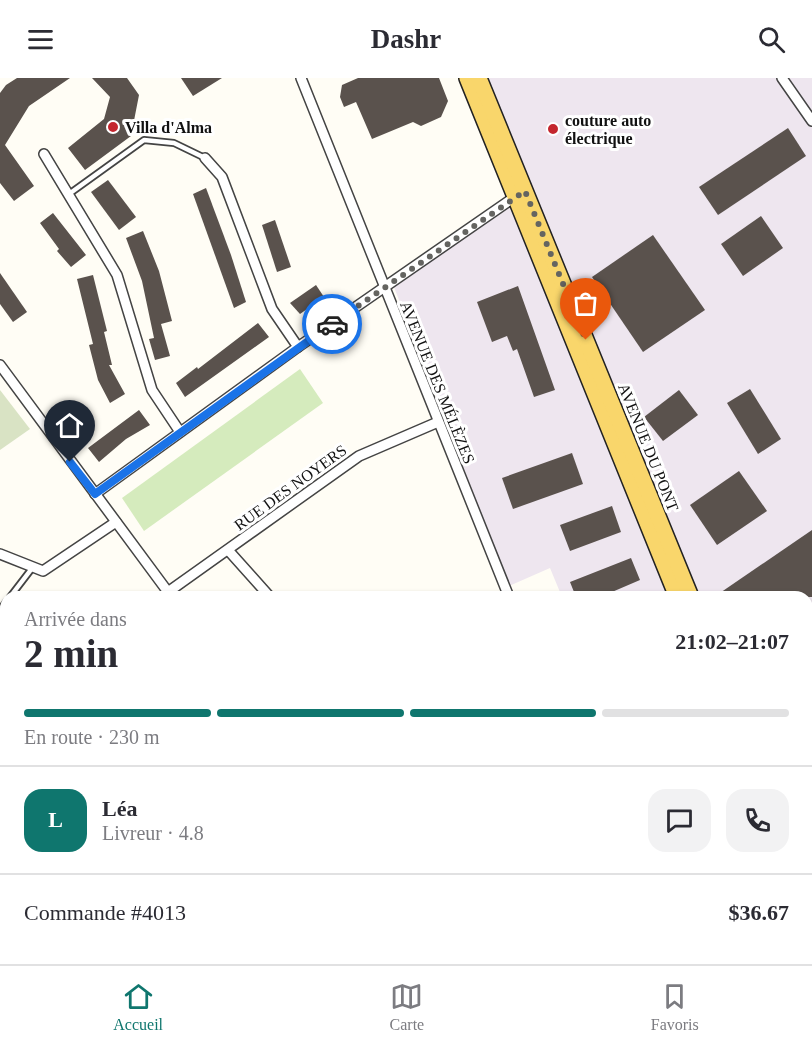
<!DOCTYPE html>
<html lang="fr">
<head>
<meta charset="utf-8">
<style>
	:root { --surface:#fff; --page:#f2f2f3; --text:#2b2b33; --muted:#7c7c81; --line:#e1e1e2; --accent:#0f766e }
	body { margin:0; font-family:Georgia,serif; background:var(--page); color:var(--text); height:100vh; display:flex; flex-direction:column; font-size:22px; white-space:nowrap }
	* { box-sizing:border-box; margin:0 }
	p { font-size:20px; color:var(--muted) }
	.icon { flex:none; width:33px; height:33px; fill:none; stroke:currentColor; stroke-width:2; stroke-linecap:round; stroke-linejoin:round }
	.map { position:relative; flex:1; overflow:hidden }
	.side { position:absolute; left:0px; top:513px; width:813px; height:374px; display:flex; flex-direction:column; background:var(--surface); border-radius:18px 18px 0 0; box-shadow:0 2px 4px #0004 }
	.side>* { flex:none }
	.pin { position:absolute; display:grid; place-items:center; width:51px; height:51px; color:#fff; margin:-62px -26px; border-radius:50% 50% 50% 0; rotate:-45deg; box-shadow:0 0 6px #0007 }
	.pin .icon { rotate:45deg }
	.courier { position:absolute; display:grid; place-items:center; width:60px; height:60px; margin:-30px; border:4px solid #1a73e8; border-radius:50%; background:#fff; color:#222; box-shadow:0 2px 8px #0007 }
	.overview em { font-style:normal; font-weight:700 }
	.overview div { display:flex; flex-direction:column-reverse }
	.overview { display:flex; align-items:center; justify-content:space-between; height:102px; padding:0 24px }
	h1 { font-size:39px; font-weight:700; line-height:45px }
	.bar { display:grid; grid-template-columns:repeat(4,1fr); gap:9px 6px; align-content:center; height:72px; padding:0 24px }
	.bar i { height:8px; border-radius:4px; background:var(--line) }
	.bar .selected { background:var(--accent) }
	.bar p { grid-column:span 4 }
	.line { display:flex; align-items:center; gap:15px; padding:0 24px; border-top:2px solid var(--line) }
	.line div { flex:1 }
	.round { display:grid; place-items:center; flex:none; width:63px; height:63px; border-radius:18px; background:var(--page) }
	header { display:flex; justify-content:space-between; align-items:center; height:78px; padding:0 24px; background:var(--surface); font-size:27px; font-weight:700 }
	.tab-bar { display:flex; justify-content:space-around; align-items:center; height:84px; border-top:2px solid var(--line); background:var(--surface); font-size:16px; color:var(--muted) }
	.tab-bar a { display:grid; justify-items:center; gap:3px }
	.tab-bar .selected { color:var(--accent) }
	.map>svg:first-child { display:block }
	.industrial { fill:#eee6ef }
	.green { fill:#d5ebbd }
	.cemetery { fill:#d9e3c4 }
	.building { fill:#5a524d }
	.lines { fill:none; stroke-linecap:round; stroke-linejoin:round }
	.lane-casing { stroke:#444; stroke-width:8 }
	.street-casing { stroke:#444; stroke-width:12 }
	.secondary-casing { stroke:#333; stroke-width:16 }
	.primary-casing { stroke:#222; stroke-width:18 }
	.lane { stroke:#fff; stroke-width:4.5 }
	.street { stroke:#fff; stroke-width:9 }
	.secondary { stroke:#fff6b0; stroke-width:14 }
	.primary { stroke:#f9d66b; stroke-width:15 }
	.done { stroke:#646461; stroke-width:6; stroke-dasharray:0 10.8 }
	.route { stroke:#1a73e8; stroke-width:8 }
	.poi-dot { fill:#c4262e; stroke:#fff; stroke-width:2 }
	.labels { text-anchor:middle; stroke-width:6; stroke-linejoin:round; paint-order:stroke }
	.poi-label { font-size:16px; font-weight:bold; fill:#111; stroke:#fff; text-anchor:start }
	.street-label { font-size:16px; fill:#111; stroke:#fff }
</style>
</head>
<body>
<header><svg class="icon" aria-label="menu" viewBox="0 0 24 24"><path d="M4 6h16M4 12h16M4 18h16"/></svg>Dashr<svg class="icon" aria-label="search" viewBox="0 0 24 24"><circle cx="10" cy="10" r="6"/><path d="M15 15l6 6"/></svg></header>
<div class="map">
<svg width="812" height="886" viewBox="0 0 812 886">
	<rect width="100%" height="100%" fill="#fffdf5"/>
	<polygon class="industrial" points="481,0 812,0 812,619 807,622 807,519 562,519 550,490 509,508 394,209 525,117"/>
	<g class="green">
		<polygon points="300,291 323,325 144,453 122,420"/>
		<polygon points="807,697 812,703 812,817 807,803"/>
	</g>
	<polygon class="cemetery" points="0,312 30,351 0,372"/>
	<g class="building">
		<polygon points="17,0 70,0 29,28 5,67 34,108 14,123 0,105 0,15 6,7"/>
		<polygon points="92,0 127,0 139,17 131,58 85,92 68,70 104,41 110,19"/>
		<polygon points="181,0 222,0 193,18"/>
		<polygon points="358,0 439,0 448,23 441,39 421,48 413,44 372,61 356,24 344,29 340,19 342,7"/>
		<polygon points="788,50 806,78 718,137 699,109"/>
		<polygon points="108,102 136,139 119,152 91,114"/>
		<polygon points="206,110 231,177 246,224 234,230 193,116"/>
		<polygon points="53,135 86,177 71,189 57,173 59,171 40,145"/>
		<polygon points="761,138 783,170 743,198 721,166"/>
		<polygon points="275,142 291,189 277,194 262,147"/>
		<polygon points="143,153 159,193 172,243 161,246 170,278 155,282 149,261 154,260 142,203 126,160"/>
		<polygon points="653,157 705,232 643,274 592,199"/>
		<polygon points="0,195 27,234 13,244 0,226"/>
		<polygon points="93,197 107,253 104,254 112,287 109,287 125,316 110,325 98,302 89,267 93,266 77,201"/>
		<polygon points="316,207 324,219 300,236 290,225"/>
		<polygon points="518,208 555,312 534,319 517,271 513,273 507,258 492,264 477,224"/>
		<polygon points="258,245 269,259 185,319 176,305 197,289 198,291"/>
		<polygon points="750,311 781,361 758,376 727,325"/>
		<polygon points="679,312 698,337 663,363 644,339"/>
		<polygon points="139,332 150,347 126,361 99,384 88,370"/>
		<polygon points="572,375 583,406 513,431 502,400"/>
		<polygon points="739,393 767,433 717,467 690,427"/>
		<polygon points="612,428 621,454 570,473 560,447"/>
		<polygon points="812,452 812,519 714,519"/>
		<polygon points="631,480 640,502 605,517 606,519 576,519 570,504"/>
	</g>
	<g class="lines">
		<defs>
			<g id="lane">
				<polyline points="69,116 144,62 174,65 205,80"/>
				<polyline points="10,519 33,489"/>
				<polyline points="0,532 6,524"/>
				<polyline points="807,542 812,539"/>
			</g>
			<g id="street">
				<polyline points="301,0 509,519"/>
				<polyline points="782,0 812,43"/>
				<polyline points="44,76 117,197 152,312 180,354"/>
				<polyline points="205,80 222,99 272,231 298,269"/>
				<polyline points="0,287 168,514 359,378 438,344"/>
				<polyline points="95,416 298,269 519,116"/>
				<polyline points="228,472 270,519"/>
				<polyline points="0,476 43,493 116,444"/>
				<polyline points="465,880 478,886"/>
				<polyline points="729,880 732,886"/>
				<polyline points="355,886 363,880"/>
			</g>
			<polyline id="secondary" points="807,636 812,632"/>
			<g id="primary">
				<polyline points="467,0 677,519"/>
				<polyline points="479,0 691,519"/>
				<polyline points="807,818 812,832"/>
				<polyline points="807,852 812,869"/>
			</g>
		</defs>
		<use href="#lane" class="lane-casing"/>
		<use href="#street" class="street-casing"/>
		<use href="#secondary" class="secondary-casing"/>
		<use href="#primary" class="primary-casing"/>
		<use href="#lane" class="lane"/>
		<use href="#street" class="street"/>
		<use href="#secondary" class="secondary"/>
		<use href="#primary" class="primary"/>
	</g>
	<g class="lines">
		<polyline class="done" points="332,246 525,113 586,262"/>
		<polyline class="route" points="70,384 95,416 332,246"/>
	</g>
	<g class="poi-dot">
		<circle cx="113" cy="49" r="6"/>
		<circle cx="553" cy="51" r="6"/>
	</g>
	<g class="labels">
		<g class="poi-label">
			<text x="565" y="48">couture auto<tspan x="565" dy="18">électrique</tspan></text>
			<text x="125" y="55">Villa d'Alma</text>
		</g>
		<g class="street-label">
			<text transform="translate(438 304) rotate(68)" y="6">AVENUE DES MÉLÈZES</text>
			<text transform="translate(649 369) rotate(68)" y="6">AVENUE DU PONT</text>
			<text transform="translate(290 409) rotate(-36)" y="6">RUE DES NOYERS</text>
		</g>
	</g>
</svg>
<div class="pin" style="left:586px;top:262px;background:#ea580c"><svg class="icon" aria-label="bag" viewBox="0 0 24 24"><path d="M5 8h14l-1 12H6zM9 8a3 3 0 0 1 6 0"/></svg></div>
<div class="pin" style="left:70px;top:384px;background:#1f2937"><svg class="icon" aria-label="home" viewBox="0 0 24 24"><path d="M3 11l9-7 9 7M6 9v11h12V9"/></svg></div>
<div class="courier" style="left:332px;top:246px"><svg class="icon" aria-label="car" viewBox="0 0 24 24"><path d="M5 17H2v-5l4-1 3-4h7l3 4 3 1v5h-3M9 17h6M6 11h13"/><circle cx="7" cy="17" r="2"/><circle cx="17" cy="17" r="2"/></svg></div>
<section class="side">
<div class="overview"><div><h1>2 min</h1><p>Arrivée dans</p></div><em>21:02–21:07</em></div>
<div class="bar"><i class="selected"></i><i class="selected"></i><i class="selected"></i><i></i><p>En route · 230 m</p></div>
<div class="line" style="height:108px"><b class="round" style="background:var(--accent);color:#fff">L</b><div><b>Léa</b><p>Livreur · 4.8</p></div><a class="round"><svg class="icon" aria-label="chat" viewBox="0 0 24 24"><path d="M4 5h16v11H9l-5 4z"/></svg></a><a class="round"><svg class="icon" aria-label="phone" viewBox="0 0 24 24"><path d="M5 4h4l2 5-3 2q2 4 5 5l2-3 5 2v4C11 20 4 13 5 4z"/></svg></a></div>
<div class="line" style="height:78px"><div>Commande #4013</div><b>$36.67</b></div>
</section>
</div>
<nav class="tab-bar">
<a class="selected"><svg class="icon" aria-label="home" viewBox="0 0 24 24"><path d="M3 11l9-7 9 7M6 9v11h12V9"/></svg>Accueil</a>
<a><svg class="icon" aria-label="map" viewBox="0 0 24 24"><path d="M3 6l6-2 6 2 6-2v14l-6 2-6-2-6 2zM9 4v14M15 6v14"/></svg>Carte</a>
<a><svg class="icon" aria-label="saved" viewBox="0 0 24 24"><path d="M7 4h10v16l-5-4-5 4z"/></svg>Favoris</a>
</nav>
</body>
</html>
